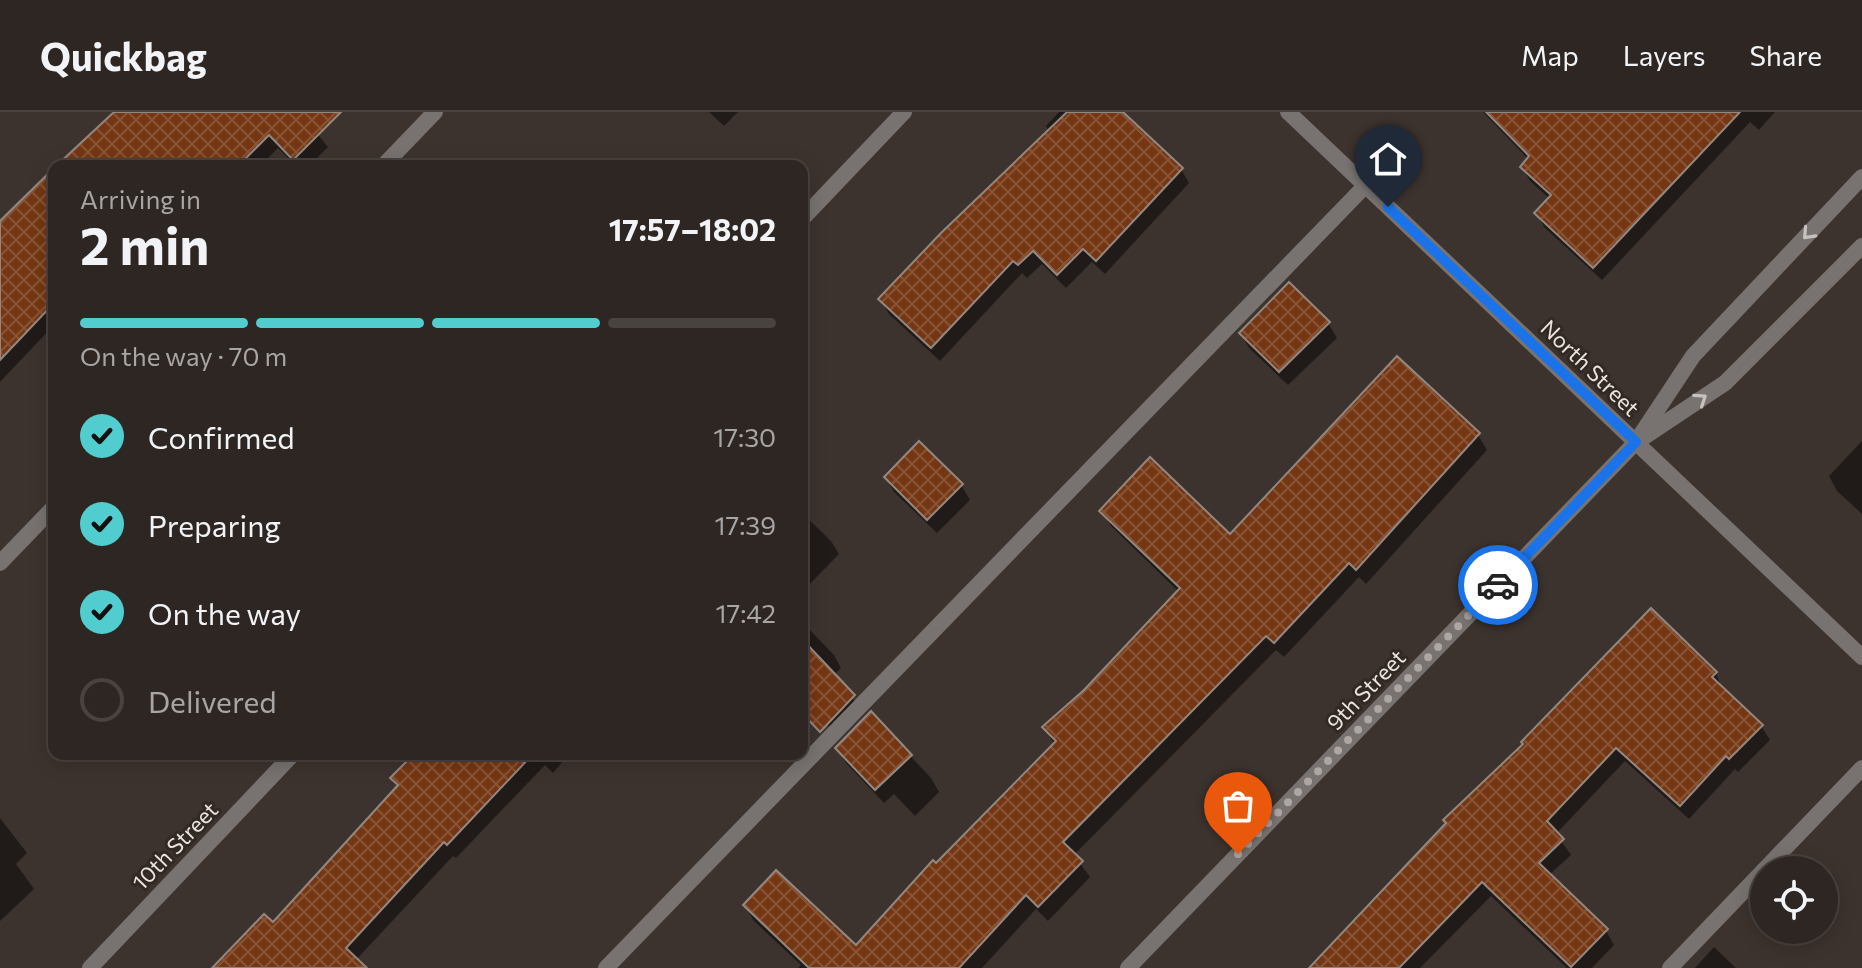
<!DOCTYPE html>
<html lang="en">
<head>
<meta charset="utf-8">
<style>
	:root { --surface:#2e2622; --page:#3a322f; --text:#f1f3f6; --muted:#a7a5a5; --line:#494340; --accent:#52cdcf }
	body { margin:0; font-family:Commissioner,sans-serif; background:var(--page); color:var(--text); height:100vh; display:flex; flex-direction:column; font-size:30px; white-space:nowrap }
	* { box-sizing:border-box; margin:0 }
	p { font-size:26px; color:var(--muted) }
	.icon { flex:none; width:44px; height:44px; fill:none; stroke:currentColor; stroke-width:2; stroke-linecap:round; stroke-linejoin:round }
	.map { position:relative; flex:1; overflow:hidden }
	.sheet { position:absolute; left:48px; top:48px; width:760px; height:600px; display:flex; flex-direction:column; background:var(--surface); border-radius:16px; box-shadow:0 4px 20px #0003,0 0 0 2px var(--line) }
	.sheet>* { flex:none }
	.fabs { position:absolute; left:1750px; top:744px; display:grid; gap:16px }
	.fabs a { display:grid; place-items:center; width:88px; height:88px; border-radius:50%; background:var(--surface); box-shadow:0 4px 20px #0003,0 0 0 2px var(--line); font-size:40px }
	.pin { position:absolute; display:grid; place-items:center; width:68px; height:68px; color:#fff; margin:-82px -34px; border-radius:50% 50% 50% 0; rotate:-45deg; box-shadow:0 0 8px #0007 }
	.pin .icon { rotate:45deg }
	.courier { position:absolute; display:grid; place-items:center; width:80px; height:80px; margin:-40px; border:6px solid #1a73e8; border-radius:50%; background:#fff; color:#222; box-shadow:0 2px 10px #0007 }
	.overview em { font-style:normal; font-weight:700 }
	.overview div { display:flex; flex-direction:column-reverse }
	.overview { display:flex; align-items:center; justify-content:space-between; height:136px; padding:0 32px }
	h1 { font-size:52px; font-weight:700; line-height:60px }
	.bar { display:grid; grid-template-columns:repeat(4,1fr); gap:12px 8px; align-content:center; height:96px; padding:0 32px }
	.bar i { height:10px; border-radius:6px; background:var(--line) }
	.bar .selected { background:var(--accent) }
	.bar p { grid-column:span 4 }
	ol { padding:0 32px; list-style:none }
	li { display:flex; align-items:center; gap:24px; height:88px }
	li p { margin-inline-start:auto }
	li .icon { padding:8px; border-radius:50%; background:var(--accent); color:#111; stroke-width:4 }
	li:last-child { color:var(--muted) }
	li i { width:44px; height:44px; border:4px solid var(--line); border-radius:50% }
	header { display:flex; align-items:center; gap:48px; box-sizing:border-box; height:112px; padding:0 40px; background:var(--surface); border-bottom:2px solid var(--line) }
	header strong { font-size:38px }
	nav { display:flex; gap:44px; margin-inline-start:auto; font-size:28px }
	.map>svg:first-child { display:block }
	.shadow { fill:#0007 }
	.building { fill:url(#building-cross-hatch); stroke:#938781; stroke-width:2 }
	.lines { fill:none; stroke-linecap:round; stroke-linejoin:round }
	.service { stroke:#787370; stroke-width:16 }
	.minor { stroke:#787370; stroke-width:16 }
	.oneway { stroke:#c8c2be }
	.done { stroke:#ada6a2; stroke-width:8; stroke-dasharray:0 14.4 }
	.route { stroke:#1a73e8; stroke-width:10 }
	.labels { text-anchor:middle; stroke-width:6; stroke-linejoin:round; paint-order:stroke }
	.street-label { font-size:22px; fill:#eae4e0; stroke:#322924 }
</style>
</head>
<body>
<header>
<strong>Quickbag</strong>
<nav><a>Map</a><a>Layers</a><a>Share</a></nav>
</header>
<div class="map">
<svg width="1862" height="856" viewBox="0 0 1862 856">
	<defs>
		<pattern id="building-cross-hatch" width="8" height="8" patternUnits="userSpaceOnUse" patternTransform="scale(2)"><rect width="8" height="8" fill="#753713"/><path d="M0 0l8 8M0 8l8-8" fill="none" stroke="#895435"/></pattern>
	</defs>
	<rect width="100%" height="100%" fill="#3d332e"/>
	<g class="shadow">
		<polygon points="116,0 300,0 328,35 309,54 296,54 278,36 260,54 58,54"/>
		<polygon points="709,0 738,0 724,14"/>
		<polygon points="1059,0 1120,0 1181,57 1189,71 1105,162 1092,150 1066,176 1042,152 1027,166 1022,161 940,249 889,202 881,188 1049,20 1046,14"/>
		<polygon points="1483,0 1775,0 1759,18 1750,10 1602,168 1544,115 1537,101 1550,87 1530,69 1522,55 1529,48"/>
		<polygon points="54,58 54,213 0,270 0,112"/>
		<polygon points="1328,211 1337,226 1288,273 1249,236 1241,221"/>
		<polygon points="1478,323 1487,338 1366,472 1359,465 1284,545 1276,538 1074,743 1090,765 1048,809 1036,797 982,856 798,856 801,853 754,809 745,794 856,835 1055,633 1044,615 1085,579 1179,480 1111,414 1102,399 1230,425"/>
		<polygon points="1862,329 1862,402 1837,379 1829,364"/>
		<polygon points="886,366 961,373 970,388 937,421 894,380"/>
		<polygon points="802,401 831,429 839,442 802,480"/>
		<polygon points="802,510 834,543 841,556 834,563 861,597 837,623 802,587"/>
		<polygon points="1716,561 1722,577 1761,614 1770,628 1738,660 1735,657 1689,707 1625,649 1556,722 1571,743 1549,763 1606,819 1614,833 1592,856 1567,856 1491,784 1420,856 1311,856"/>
		<polygon points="871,602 931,666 939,680 915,704 894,682 884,691 846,651 838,636"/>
		<polygon points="416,642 569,642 553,661 545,653 456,746 453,744 354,850 356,856 212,856 264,805 273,813 398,676 393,666"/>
		<polygon points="0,706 27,741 16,752 34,777 0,809"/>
		<polygon points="1714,835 1736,856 1695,856"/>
	</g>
	<g class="building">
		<polygon points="114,0 341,0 293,48 269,23 238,54 56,54"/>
		<polygon points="1067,0 1123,0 1183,56 1096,149 1083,137 1057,163 1033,139 1018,153 1013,149 931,236 878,187 941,121"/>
		<polygon points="1486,0 1740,0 1593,156 1534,101 1551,83 1520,55 1529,44"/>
		<polygon points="54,56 54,191 0,248 0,109"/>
		<polygon points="1289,170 1330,210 1279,260 1239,221"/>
		<polygon points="1397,244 1480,321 1356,458 1349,451 1274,531 1266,524 1063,730 1083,749 1038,795 1026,783 959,856 809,856 743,793 776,758 856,833 933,748 936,751 1056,629 1042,615 1084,578 1180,476 1099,399 1150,345 1230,422"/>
		<polygon points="919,329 963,372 927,408 884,365"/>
		<polygon points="1651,496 1717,560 1712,565 1763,613 1729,647 1726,644 1680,694 1616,636 1547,709 1564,727 1539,751 1608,817 1571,855 1482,770 1399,856 1309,856 1446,711 1443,708 1523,632 1521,630"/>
		<polygon points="802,527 855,583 820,620 802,601"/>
		<polygon points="871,599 912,643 875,678 835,636"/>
		<polygon points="414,642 533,642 447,733 444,730 346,836 367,856 212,856 264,802 273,810 398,673 390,666"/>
	</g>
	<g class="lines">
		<g class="service">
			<polyline points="383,54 435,0"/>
			<polyline points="0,451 54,395"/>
			<polyline points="1764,758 1862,656"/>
			<polyline points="606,856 1366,73"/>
			<polyline points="1670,856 1764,758"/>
		</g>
		<g class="minor">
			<polyline points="1288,0 1862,545"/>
			<polyline points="802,107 904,0"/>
			<polyline points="1644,325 1725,271 1862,134"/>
			<polyline points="90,856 293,642"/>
			<polyline points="1128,856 1636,330 1693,244 1862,65"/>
		</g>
	</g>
	<defs><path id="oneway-chevron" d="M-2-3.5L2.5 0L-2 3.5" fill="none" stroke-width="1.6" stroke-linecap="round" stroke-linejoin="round" transform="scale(2)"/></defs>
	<g class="oneway">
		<use href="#oneway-chevron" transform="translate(1808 122) rotate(133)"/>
		<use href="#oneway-chevron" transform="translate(1701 287) rotate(-34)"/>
	</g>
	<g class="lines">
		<polyline class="done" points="1238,742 1498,473"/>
		<polyline class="route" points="1388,95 1636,330 1498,473"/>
	</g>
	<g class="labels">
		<g class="street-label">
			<text transform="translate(1590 256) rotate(44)" y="8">North Street</text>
			<text transform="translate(1366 578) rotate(-46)" y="8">9th Street</text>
			<text transform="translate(175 734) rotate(-46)" y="8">10th Street</text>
		</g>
	</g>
</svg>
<div class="fabs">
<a><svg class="icon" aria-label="locate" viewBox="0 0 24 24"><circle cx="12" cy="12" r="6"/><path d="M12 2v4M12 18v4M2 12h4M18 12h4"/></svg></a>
</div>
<div class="pin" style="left:1238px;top:742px;background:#ea580c"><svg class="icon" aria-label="bag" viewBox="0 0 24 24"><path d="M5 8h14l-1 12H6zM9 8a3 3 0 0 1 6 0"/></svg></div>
<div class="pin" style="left:1388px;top:95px;background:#1f2937"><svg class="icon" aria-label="home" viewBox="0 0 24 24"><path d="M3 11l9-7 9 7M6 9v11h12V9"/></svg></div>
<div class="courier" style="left:1498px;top:473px"><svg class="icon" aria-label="car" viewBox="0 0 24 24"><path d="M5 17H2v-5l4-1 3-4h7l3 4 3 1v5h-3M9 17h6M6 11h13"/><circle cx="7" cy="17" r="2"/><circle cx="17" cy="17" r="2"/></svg></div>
<section class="sheet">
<div class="overview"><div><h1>2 min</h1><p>Arriving in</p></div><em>17:57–18:02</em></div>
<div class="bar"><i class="selected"></i><i class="selected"></i><i class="selected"></i><i></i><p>On the way · 70 m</p></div>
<ol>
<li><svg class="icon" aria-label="check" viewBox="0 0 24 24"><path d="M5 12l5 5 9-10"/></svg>Confirmed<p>17:30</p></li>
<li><svg class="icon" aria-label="check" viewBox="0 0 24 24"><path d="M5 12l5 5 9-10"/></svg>Preparing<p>17:39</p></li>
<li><svg class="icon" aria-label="check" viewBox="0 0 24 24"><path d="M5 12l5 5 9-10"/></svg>On the way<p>17:42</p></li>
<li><i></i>Delivered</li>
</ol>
</section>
</div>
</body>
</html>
